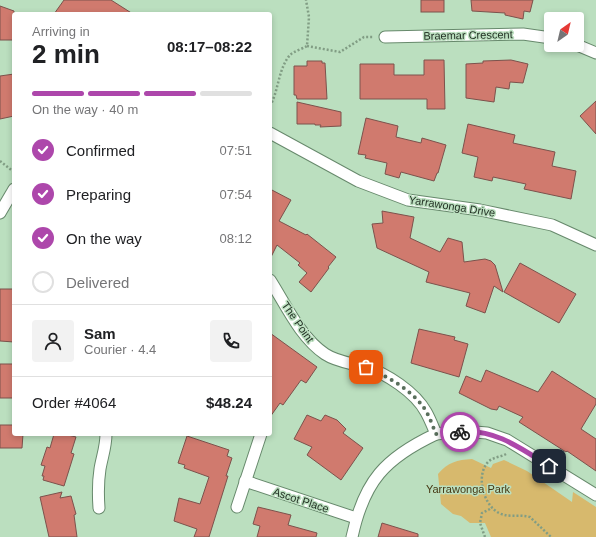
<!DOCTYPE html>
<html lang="en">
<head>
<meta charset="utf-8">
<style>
	:root { --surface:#fff; --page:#f2f2f2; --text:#202124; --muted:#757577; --line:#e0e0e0; --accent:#ad47ab }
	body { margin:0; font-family:Helvetica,sans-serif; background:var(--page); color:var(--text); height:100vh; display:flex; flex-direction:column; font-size:15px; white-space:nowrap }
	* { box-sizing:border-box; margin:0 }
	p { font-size:13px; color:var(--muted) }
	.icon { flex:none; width:22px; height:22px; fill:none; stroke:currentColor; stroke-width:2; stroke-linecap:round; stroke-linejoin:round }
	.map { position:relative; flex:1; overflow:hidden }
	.panel { position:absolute; left:12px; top:12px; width:260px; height:424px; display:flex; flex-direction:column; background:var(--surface); border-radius:4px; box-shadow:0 2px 6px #0003 }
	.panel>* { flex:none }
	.needle { width:26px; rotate:34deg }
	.controls { position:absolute; left:544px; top:12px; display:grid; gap:8px }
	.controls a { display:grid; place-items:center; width:40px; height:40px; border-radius:4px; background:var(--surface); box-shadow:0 2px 6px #0003; font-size:20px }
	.pin { position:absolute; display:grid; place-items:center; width:34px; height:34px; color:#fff; margin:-17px; border-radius:8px; box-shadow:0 2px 6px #0006 }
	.courier { position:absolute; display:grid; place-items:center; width:40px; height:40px; margin:-20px; border:3px solid #ad47ab; border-radius:50%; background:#fff; color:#222; box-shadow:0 1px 5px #0007 }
	.overview em { font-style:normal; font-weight:600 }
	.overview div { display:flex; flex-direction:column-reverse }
	.overview { display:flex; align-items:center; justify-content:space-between; height:68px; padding:0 20px }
	h1 { font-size:26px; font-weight:600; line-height:30px }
	.bar { display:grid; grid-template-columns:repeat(4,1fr); gap:6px 4px; align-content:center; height:48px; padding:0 20px }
	.bar i { height:5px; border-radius:3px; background:var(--line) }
	.bar .selected { background:var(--accent) }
	.bar p { grid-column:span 4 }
	.line { display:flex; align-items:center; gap:10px; padding:0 20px; border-top:1px solid var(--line) }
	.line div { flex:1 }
	.round { display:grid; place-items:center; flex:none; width:42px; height:42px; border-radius:4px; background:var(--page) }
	ol { padding:0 20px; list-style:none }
	li { display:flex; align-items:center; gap:12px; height:44px }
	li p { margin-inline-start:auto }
	li .icon { padding:4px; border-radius:50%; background:var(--accent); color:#fff; stroke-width:4 }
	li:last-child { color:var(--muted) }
	li i { width:22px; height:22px; border:2px solid var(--line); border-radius:50% }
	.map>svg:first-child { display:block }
	.green { fill:#d7b96d }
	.building { fill:#d07a6e; stroke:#7c524c }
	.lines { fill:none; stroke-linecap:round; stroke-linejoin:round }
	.street-casing { stroke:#67896c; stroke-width:13 }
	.path { stroke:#819d84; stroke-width:2.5; stroke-dasharray:2 2; stroke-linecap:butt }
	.street { stroke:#fff; stroke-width:11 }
	.done { stroke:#596f5c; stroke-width:4; stroke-dasharray:0 7.2 }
	.route { stroke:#ad47ab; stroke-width:5 }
	.labels { text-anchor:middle; stroke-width:3; stroke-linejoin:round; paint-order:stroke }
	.street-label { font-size:11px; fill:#243226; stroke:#bbdfbf }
	.park-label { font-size:11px; fill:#463814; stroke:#bbdfbf }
</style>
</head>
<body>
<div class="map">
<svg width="596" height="537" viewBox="0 0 596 537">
	<rect width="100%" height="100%" fill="#bbdfbf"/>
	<path class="green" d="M472 459 491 468 493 464 504 460 527 471 572 502 573 492 596 507V537H491L485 523H470L461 516 453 514 441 504 438 474C448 462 457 460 472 459Z"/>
	<g class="building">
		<polygon points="64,0 111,0 133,14 54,14"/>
		<rect x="421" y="0" width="23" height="12"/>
		<polygon points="471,0 533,0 530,12 524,11 523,19 505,15 505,13 472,11"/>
		<polygon points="0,6 14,11 14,40 0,40"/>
		<polygon points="424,60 444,60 445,109 427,109 427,99 360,99 360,64 394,64 394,75 424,75"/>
		<polygon points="511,60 528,64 523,83 510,82 509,89 496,87 494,102 466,98 466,64 483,63 483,61"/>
		<polygon points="307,61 322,61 322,63 325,63 327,99 297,99 296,95 294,95 294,66 307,66"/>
		<polygon points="14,74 14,116 0,119 0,76"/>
		<polygon points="596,101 596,134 580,116"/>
		<polygon points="297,102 341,112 341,126 320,127 321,125 315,125 315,124 297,124"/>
		<polygon points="366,118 398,126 396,137 421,143 422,138 446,145 438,173 437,173 434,181 401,172 399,178 385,174 387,163 365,158 366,155 358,154"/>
		<polygon points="468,124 515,135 513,143 555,152 552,166 576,171 571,199 524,189 526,184 493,177 492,181 474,177 478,157 462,153"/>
		<polygon points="270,189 291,200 279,221 306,235 307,234 336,257 328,267 329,268 311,292 299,282 307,273 298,265 300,263 277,245 270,259"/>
		<polygon points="382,211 414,217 410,238 440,252 448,238 462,242 464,262 485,259 491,261 495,265 503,292 494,286 485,313 466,306 470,293 426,282 429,272 377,248 372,224 383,223"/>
		<polygon points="520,263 576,294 559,323 504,292"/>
		<polygon points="0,289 14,289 14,342 0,341"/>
		<polygon points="419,329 455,337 454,340 468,344 459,377 411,363"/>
		<polygon points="270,333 317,367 306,383 301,380 283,405 280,403 270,417"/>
		<rect x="0" y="364" width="14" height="34"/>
		<polygon points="486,370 538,392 552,371 596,399 596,404 581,429 596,439 596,471 567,451 566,452 519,422 523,417 499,406 497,410 491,409 459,393 466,376 481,382"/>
		<polygon points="307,415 321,421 325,415 337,420 346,429 343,433 363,448 341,480 307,455 312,447 294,439"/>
		<polygon points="0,425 14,425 14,434 23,434 22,448 0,448"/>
		<polygon points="54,434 64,434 76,437 71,453 74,454 64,486 43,480 44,476 42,476 45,466 41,465 47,447 50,448"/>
		<polygon points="187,436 229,450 227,456 232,458 226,476 228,476 209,537 194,537 197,529 174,521 179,498 200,504 209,477 184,468 185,465 178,463"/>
		<polygon points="62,492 60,498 71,496 76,514 74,515 77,537 49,537 40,497"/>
		<polygon points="258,507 291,515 288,525 317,533 316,537 257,537 260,526 253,524"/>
		<polygon points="382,523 418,534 418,537 378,537"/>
	</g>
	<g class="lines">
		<defs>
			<g id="street">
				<polyline points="385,37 523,34 551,38"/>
				<polyline points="577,45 596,53"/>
				<polyline points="270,133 358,181 408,200 480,210 552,225 596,245"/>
				<polyline points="0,213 14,189"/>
				<path d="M270 280C286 305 300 337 325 354 337 362 351 363 365 367 386 373 415 392 426 412 430 419 433 427 436 434L463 431 487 433 507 440 596 495"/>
				<polyline points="245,481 356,518"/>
				<polyline points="237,507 261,434"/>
				<path d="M99 508C98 494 98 482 100 469 102 457 106 447 106 434"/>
				<path d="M352 537C364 481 385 458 436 434"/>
			</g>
		</defs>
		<use href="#street" class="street-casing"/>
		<g class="path">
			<polyline points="307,46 340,52 364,37 374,37"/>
			<path d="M270 106C279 90 278 69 290 55 294 51 302 49 307 46L309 17 306 0"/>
			<polyline points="0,161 14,172"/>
			<path d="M506 454C501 457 494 457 489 461 475 474 483 505 499 513 509 518 519 514 530 517L551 537"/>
			<polyline points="485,537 480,523 482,513 492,508"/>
		</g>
		<use href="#street" class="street"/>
	</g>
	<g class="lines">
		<path class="done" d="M366 367C388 377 413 390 426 411 430 418 433 427 436 434L460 432"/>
		<path class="route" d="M460 432C494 428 522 449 549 466"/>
	</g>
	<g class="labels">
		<g class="street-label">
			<text transform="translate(468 35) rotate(-1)" y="4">Braemar Crescent</text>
			<text transform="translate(452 206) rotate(9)" y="4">Yarrawonga Drive</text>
			<text transform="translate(298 322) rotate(55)" y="4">The Point</text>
			<text transform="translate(301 500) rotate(18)" y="4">Ascot Place</text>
		</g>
		<g class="park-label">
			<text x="468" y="493">Yarrawonga Park</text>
		</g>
	</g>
</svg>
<div class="controls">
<a><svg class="needle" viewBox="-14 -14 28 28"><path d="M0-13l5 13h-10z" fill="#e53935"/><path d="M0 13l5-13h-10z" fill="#757577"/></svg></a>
</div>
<div class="pin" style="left:366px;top:367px;background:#ea580c"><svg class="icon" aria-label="bag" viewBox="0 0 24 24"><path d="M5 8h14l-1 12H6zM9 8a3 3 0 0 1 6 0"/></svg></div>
<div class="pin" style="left:549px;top:466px;background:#1f2937"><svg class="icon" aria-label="home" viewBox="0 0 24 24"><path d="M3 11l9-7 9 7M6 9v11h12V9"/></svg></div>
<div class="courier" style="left:460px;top:432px"><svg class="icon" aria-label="bike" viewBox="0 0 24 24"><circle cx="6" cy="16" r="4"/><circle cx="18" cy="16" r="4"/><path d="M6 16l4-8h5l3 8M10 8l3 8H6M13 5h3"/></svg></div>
<section class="panel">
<div class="overview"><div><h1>2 min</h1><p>Arriving in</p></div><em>08:17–08:22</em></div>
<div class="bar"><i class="selected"></i><i class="selected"></i><i class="selected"></i><i></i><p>On the way · 40 m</p></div>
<ol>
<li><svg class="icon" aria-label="check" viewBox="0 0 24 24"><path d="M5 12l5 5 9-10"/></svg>Confirmed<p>07:51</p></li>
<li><svg class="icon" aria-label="check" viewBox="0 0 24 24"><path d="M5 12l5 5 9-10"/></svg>Preparing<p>07:54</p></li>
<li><svg class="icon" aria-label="check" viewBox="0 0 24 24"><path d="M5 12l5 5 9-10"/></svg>On the way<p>08:12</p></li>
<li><i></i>Delivered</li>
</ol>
<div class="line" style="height:72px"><a class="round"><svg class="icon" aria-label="person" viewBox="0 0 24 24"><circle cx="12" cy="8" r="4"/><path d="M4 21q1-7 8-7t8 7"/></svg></a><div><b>Sam</b><p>Courier · 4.4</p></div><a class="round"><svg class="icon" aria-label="phone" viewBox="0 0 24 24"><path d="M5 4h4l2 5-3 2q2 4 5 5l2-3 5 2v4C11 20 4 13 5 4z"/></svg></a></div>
<div class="line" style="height:52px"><div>Order #4064</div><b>$48.24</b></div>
</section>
</div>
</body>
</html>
